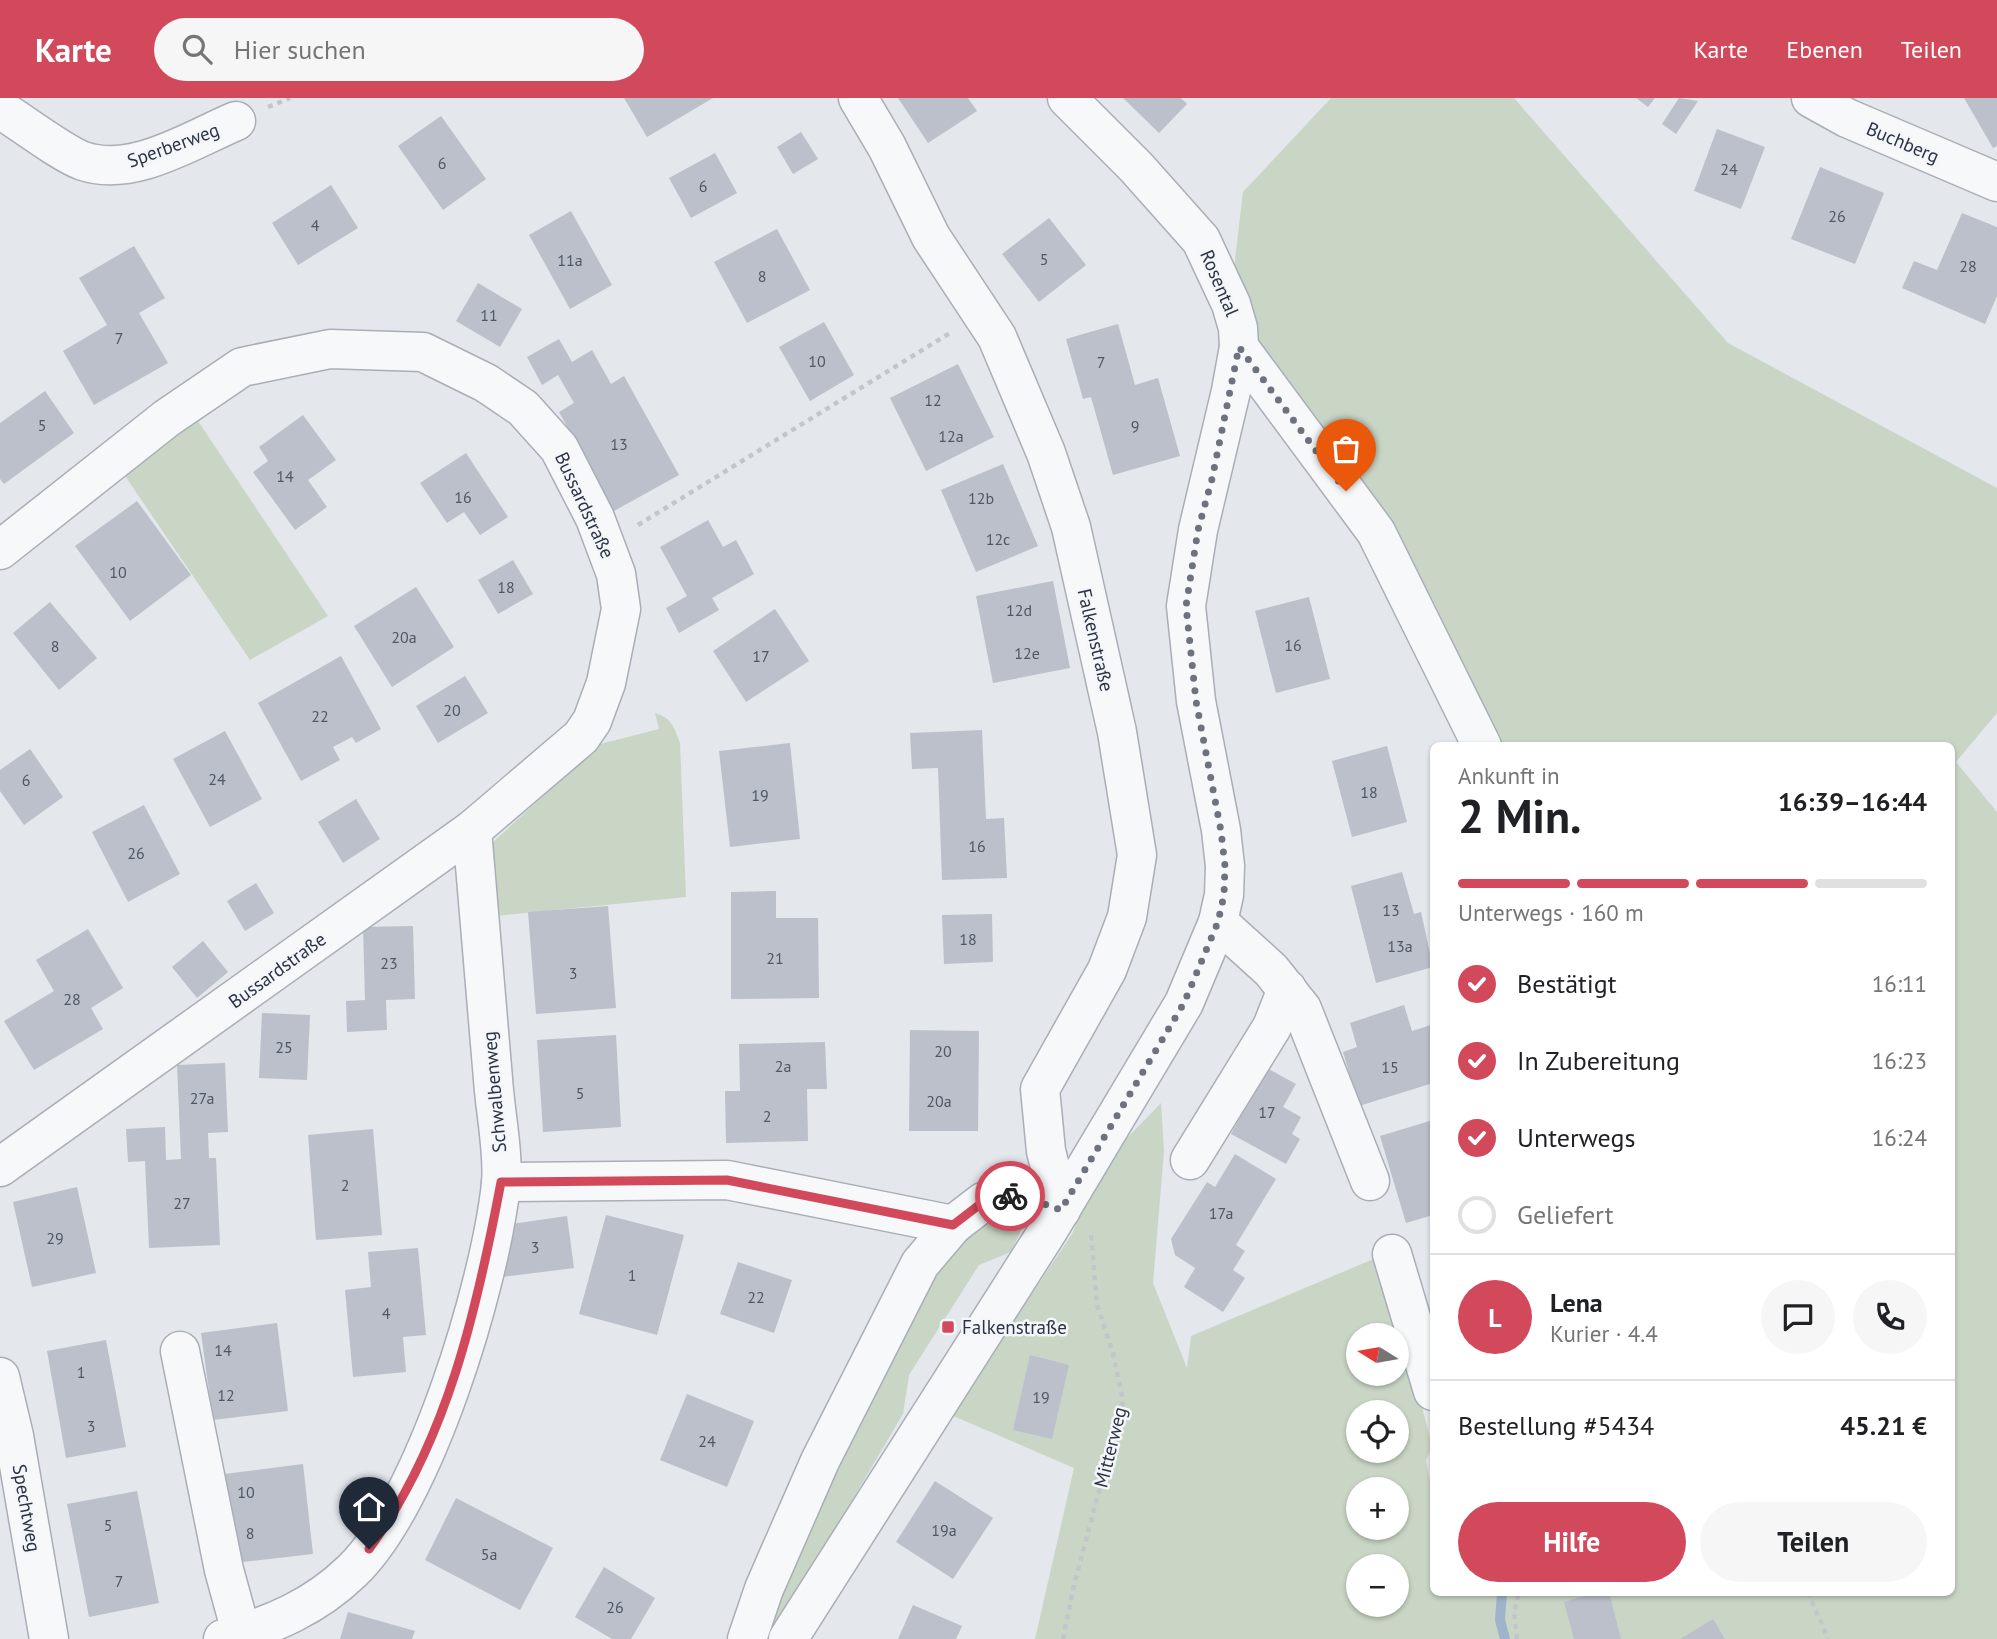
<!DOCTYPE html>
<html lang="de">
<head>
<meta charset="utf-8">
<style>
	:root { --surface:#fff; --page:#f6f6f6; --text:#202124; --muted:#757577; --line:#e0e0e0; --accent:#d1495b }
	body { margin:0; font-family:"PT Sans",sans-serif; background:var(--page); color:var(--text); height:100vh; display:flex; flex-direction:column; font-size:26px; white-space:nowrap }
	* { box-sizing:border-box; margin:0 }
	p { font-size:23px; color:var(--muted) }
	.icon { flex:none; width:38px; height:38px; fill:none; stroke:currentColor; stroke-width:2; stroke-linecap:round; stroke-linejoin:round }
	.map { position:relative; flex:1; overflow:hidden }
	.details { position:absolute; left:1430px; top:644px; width:525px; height:854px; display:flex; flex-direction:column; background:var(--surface); border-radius:10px; box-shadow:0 2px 5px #0004 }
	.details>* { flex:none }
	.needle { width:46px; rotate:281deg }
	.buttons { position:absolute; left:1346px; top:1225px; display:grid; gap:14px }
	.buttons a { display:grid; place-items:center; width:63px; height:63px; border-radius:50%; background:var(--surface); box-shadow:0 2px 5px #0004; font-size:35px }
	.pin { position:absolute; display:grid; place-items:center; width:60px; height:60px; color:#fff; margin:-72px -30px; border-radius:50% 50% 50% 0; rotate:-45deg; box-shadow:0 0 7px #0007 }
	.pin .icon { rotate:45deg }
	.courier { position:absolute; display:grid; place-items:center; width:70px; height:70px; margin:-35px; border:5px solid #d1495b; border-radius:50%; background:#fff; color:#222; box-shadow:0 2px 9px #0007 }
	.head em { font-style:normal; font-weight:600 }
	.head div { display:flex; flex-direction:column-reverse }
	.head { display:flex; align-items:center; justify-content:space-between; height:119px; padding:0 28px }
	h1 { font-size:46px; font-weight:600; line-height:52px }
	.bar { display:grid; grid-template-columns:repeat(4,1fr); gap:10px 7px; align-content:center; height:84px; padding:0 28px }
	.bar i { height:9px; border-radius:5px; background:var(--line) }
	.bar .current { background:var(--accent) }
	.bar p { grid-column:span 4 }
	.line { display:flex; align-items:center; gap:18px; padding:0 28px; border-top:2px solid var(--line) }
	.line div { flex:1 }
	.round { display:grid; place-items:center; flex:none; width:74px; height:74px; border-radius:37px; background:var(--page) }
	ol { padding:0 28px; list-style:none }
	li { display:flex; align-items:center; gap:21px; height:77px }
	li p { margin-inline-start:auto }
	li .icon { padding:7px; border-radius:50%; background:var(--accent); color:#fff; stroke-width:4 }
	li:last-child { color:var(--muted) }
	li i { width:38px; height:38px; border:4px solid var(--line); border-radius:50% }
	.primary-button { display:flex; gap:14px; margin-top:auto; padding:14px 28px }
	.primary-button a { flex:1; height:80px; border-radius:42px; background:var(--accent); color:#fff; font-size:28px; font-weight:600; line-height:80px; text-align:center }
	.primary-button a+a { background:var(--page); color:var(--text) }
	header { display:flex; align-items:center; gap:42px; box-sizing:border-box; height:98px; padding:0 35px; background:var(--accent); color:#fff }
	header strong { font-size:33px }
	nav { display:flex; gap:38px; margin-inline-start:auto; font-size:24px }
	.search { width:490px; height:63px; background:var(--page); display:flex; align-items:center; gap:18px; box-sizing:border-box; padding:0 24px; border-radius:38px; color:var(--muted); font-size:26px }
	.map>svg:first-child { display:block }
	.green { fill:#c9d6c5; fill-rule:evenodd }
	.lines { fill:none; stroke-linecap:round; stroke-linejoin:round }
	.stream { stroke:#9fb4cc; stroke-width:10 }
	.building { fill:#bbc0ca }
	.minor-casing { stroke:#a9aeb7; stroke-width:41 }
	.path { stroke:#c2c5cb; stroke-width:4.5; stroke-dasharray:5 5; stroke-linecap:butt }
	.minor { stroke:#f7f8fa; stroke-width:38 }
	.done { stroke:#6c737f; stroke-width:7; stroke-dasharray:0 12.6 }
	.route { stroke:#d1495b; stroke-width:9 }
	.poi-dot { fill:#d1495b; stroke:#f4f6f9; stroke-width:2.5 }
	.labels { text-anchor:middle; stroke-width:5; stroke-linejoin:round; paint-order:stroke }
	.number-label { font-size:16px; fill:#4f5766 }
	.street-label { font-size:19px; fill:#2b3445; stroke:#f4f6f9 }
	.poi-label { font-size:19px; fill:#2b3445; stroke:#f4f6f9; text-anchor:start }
</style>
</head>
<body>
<header>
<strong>Karte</strong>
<div class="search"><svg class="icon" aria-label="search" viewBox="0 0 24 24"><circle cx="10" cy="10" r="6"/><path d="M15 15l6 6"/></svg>Hier suchen</div>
<nav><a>Karte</a><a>Ebenen</a><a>Teilen</a></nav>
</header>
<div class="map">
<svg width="1997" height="1541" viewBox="0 0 1997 1541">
	<rect width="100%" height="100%" fill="#e4e7ec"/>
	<g class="green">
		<path d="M1331 0H1514L1728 245 1997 390V615L1956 664 1997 714V1541H1035L1074 1370 951 1317 1072 1136 1098 1070 1161 1005 1164 1053 1153 1185 1187 1270 1191 1238 1383 1157 1432 1348 1426 1363 1433 1398V1494H1951V648L1497 647 1261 262 1231 195 1243 94ZM1358 1237H1396V1276H1358ZM1358 1314H1396V1353H1358ZM1358 1391H1396V1430H1358ZM1358 1468H1396V1507H1358Z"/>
		<polygon points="198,323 328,518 250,562 119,369"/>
		<path d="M655 615C672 620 674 629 680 645L686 799 495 818 492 745 600 646 659 631Z"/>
		<polygon points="1016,1116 1026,1122 1011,1154 979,1167 909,1277 903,1316 770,1541 758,1541 762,1524 934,1174 981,1117"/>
	</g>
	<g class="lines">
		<polyline class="stream" points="1502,1494 1500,1522 1505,1541"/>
	</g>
	<g class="building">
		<polygon points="624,0 713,0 647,39"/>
		<polygon points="898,0 968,0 977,13 928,45"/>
		<polygon points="1123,0 1181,0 1187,6 1159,35"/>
		<polygon points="1636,0 1655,0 1648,9"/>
		<polygon points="1679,0 1698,3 1676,36 1662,26"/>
		<polygon points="1964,0 1997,0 1997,48 1993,50"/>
		<polygon points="441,18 486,81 443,112 398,48"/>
		<polygon points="1717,31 1765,49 1741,111 1694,93"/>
		<polygon points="801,34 818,61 793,76 777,49"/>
		<polygon points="715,55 737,95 691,120 669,80"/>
		<polygon points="1820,69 1884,95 1855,166 1791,141"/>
		<polygon points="331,87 358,130 298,167 272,125"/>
		<polygon points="571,113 612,187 570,211 529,137"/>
		<polygon points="1962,115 1997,129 1997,198 1985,226 1902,190 1914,163 1937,172"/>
		<polygon points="1049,120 1086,167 1039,204 1002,156"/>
		<polygon points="777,131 810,192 747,225 714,164"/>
		<polygon points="134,148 165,200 139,215 168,265 94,307 63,253 107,227 79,180"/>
		<polygon points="478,185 522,211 500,249 456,223"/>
		<polygon points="824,224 854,277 810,303 779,249"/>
		<polygon points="1118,226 1135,287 1158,280 1180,358 1113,377 1091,299 1083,301 1066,241"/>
		<polygon points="559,241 572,264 592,252 611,286 624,278 679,377 614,413 559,314 574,305 558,277 542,287 527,259"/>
		<polygon points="958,266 994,339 926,373 890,300"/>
		<polygon points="45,293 74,335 4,386 0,381 0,325"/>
		<polygon points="303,317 336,362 308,382 327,409 295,432 253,374 268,363 259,349"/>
		<polygon points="466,355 508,419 480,437 464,414 447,425 420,385"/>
		<polygon points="1003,366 1038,448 976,474 941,392"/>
		<polygon points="137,403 191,477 130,523 75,448"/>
		<polygon points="708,422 723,449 736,442 754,476 712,500 719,512 679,535 666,510 687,498 660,449"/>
		<polygon points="513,462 533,496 498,516 478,482"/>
		<polygon points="1053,483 1070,570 993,585 976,498"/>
		<polygon points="416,489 454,549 392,589 354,528"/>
		<polygon points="1309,499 1330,581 1276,595 1255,513"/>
		<polygon points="50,504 97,560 59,592 13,535"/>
		<polygon points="775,511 809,563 746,604 713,553"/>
		<polygon points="341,558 381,631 356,645 352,639 333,649 340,662 301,683 258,605"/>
		<polygon points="465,578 488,615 438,645 416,608"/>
		<polygon points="982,632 986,721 1004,720 1007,780 942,782 938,670 912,671 910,635"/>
		<polygon points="225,633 262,701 210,729 173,661"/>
		<polygon points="790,645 800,741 730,749 719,653"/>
		<polygon points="1387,648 1407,724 1352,739 1332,663"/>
		<polygon points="30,651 63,699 24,727 0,693 0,672"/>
		<polygon points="356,701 380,741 343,765 318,724"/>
		<polygon points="144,707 180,776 128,804 92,734"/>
		<polygon points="1402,774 1414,816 1421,814 1433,869 1376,885 1351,788"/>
		<polygon points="256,785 274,815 245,833 227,803"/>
		<polygon points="776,793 776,820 818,820 819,900 731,901 731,794"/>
		<polygon points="608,808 616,910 536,916 528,814"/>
		<polygon points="992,816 993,864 944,866 942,817"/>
		<polygon points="413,828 415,901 386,902 387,932 347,934 346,903 365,902 363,829"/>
		<polygon points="88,831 123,890 91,910 103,931 34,972 4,923 54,893 36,862"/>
		<polygon points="203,843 228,874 197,900 172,869"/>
		<polygon points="1404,907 1412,933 1431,927 1433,985 1359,1008 1343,954 1357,949 1350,925"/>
		<polygon points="262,915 310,917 307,982 259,980"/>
		<polygon points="910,932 979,933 978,1033 909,1033"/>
		<polygon points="616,937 621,1029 543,1034 537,942"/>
		<polygon points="825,944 827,991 807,991 808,1043 726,1045 725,993 740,993 739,946"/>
		<polygon points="225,965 228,1034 208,1035 209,1060 216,1060 220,1147 149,1150 145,1063 128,1064 126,1031 165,1029 166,1062 181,1061 177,967"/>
		<polygon points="1267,970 1296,986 1283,1009 1301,1019 1292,1036 1300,1041 1286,1066 1231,1036"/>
		<polygon points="1433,1022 1433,1117 1406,1125 1380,1038"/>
		<polygon points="373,1031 382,1137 316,1142 308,1037"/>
		<polygon points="1235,1056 1276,1081 1236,1147 1245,1153 1233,1172 1245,1180 1223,1214 1184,1189 1195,1170 1175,1157 1171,1141 1207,1084 1215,1089"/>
		<polygon points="77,1089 96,1175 32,1189 13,1104"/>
		<polygon points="606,1117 684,1137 657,1237 579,1216"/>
		<polygon points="567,1118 574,1170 503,1179 497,1128"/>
		<polygon points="418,1150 426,1237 403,1239 406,1274 353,1279 345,1192 371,1189 368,1154"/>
		<polygon points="738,1164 792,1182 774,1235 720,1216"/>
		<polygon points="277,1225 288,1313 213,1322 201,1235"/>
		<polygon points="106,1242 126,1349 66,1360 47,1253"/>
		<polygon points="1030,1257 1069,1267 1052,1341 1013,1332"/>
		<polygon points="687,1296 754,1323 727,1389 660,1362"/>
		<polygon points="303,1366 313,1456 234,1465 224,1376"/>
		<polygon points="935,1383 993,1420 953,1481 896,1444"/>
		<polygon points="137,1393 159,1505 89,1519 67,1406"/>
		<polygon points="456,1400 553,1450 520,1512 425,1462"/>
		<polygon points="604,1469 655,1500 631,1541 612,1541 575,1519"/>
		<polygon points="1598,1494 1609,1494 1621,1541 1574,1541 1564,1504"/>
		<polygon points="913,1507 962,1528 956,1541 898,1541"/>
		<polygon points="348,1514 415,1533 412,1541 340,1541"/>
		<polygon points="1713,1521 1725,1541 1680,1541"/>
	</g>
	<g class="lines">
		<defs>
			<g id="minor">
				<polyline points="1811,0 1847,20 1997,84"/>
				<path d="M0 11C21 24 63 56 83 63 133 80 191 42 236 23"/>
				<polyline points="1239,249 1376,434 1482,648"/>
				<polyline points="0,452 167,320 242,269 330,251 423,254 486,285 523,310 559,350 595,420 616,476 621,511 606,585 592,623 581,639 472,732 0,1069"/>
				<polyline points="1218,824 1271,872 1302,911 1370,1083"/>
				<polyline points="1190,1062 1272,929 1287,891"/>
				<polyline points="501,1084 727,1082 953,1127"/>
				<polyline points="1392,1156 1433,1293"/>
				<polyline points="180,1253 224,1472 243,1541"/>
				<polyline points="0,1279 14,1338 49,1541"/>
				<path d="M223 1541C272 1527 315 1509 352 1473 425 1403 490 1187 501 1086 504 1055 495 1013 493 981 486 898 479 815 472 732"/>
				<polyline points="747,1541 764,1491 820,1363 920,1166 953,1127 983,1104 1016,1096 1061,1112 1046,1053 1040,991 1107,872 1127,819 1137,757 1117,634 1071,429 1046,355 997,239 931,139 887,49 858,0"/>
				<polyline points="788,1541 1049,1131 1184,905 1218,824 1224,797 1225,768 1221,732 1196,603 1186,508 1198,432 1231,293 1239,249 1238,230 1231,206 1201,142 1136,69 1067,0"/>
			</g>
		</defs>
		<use href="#minor" class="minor-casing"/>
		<g class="path">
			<polyline points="268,9 290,0"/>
			<polyline points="638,427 950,235"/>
			<polyline points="1808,1494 1828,1541"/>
			<polyline points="1063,1541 1074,1487 1123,1303 1113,1255 1097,1207 1091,1137"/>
			<polyline points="1517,1541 1514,1514 1519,1494"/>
		</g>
		<use href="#minor" class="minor"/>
	</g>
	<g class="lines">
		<polyline class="done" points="1010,1098 1016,1096 1061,1112 1184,905 1218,824 1224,797 1225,768 1221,733 1196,603 1186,508 1198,432 1212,381 1239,249 1346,393"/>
		<path class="route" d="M369 1451C447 1345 477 1211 501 1084L727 1082 953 1127 983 1104 1010 1098"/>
	</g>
	<rect class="poi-dot" x="941" y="1222" width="14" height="14" rx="3.5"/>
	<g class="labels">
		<g class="number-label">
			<text x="442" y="71">6</text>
			<text x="1729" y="77">24</text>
			<text x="703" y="94">6</text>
			<text x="1837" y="124">26</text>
			<text x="315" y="133">4</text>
			<text x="1044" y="167">5</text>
			<text x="570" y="168">11a</text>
			<text x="1968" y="174">28</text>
			<text x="762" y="184">8</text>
			<text x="489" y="223">11</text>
			<text x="119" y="246">7</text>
			<text x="817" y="269">10</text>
			<text x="1101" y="270">7</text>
			<text x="933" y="308">12</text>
			<text x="42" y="333">5</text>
			<text x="1135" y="334">9</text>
			<text x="951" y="344">12a</text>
			<text x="619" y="352">13</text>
			<text x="285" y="384">14</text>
			<text x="463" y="405">16</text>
			<text x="981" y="406">12b</text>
			<text x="998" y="447">12c</text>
			<text x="118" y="480">10</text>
			<text x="506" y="495">18</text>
			<text x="1019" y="518">12d</text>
			<text x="404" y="545">20a</text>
			<text x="1293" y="553">16</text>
			<text x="55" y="554">8</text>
			<text x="1027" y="561">12e</text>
			<text x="761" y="564">17</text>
			<text x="452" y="618">20</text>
			<text x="320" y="624">22</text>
			<text x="217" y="687">24</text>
			<text x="26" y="688">6</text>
			<text x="1369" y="700">18</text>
			<text x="760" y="703">19</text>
			<text x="977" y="754">16</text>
			<text x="136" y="761">26</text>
			<text x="1391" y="818">13</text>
			<text x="968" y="847">18</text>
			<text x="1400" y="854">13a</text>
			<text x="775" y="866">21</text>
			<text x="389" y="871">23</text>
			<text x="573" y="881">3</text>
			<text x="72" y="907">28</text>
			<text x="284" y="955">25</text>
			<text x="943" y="959">20</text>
			<text x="783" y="974">2a</text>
			<text x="1390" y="975">15</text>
			<text x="580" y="1001">5</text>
			<text x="202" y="1006">27a</text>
			<text x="939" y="1009">20a</text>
			<text x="1267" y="1020">17</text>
			<text x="767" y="1024">2</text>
			<text x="345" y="1093">2</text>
			<text x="182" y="1111">27</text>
			<text x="1221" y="1121">17a</text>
			<text x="55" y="1146">29</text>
			<text x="535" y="1155">3</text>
			<text x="632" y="1183">1</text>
			<text x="756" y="1205">22</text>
			<text x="386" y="1221">4</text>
			<text x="223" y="1258">14</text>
			<text x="81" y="1280">1</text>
			<text x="226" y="1303">12</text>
			<text x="1041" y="1305">19</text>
			<text x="91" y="1334">3</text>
			<text x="707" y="1349">24</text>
			<text x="246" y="1400">10</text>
			<text x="108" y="1433">5</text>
			<text x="944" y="1438">19a</text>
			<text x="250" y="1441">8</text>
			<text x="489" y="1462">5a</text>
			<text x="119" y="1489">7</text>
			<text x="615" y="1515">26</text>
		</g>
		<g class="street-label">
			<text transform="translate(1903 44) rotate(23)" y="7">Buchberg</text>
			<text transform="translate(173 47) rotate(-20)" y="7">Sperberweg</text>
			<text transform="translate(1220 185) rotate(67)" y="7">Rosental</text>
			<text transform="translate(585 407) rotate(65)" y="7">Bussardstraße</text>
			<text transform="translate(1096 542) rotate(77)" y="7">Falkenstraße</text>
			<text transform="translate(277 872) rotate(-36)" y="7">Bussardstraße</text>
			<text transform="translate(494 994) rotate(-95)" y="7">Schwalbenweg</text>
			<text transform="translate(1110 1349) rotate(-76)" y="7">Mitterweg</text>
			<text transform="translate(27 1410) rotate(80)" y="7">Spechtweg</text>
		</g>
		<g class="poi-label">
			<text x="962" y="1236">Falkenstraße</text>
		</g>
	</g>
</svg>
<div class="buttons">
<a><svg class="needle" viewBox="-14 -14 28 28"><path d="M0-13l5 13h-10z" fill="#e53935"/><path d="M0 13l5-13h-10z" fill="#757577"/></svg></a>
<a><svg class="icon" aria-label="locate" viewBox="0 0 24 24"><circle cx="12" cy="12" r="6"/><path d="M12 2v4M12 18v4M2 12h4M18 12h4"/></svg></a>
<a>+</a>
<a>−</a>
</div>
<div class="pin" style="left:1346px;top:393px;background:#ea580c"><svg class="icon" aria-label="bag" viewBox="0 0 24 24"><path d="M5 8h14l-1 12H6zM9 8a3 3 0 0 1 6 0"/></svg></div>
<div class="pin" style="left:369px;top:1451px;background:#1f2937"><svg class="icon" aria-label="home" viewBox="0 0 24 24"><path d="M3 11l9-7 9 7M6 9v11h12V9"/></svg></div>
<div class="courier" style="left:1010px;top:1098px"><svg class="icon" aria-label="bike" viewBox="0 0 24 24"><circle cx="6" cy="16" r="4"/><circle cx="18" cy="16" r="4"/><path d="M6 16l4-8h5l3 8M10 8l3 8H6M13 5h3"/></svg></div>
<section class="details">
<div class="head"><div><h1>2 Min.</h1><p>Ankunft in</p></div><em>16:39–16:44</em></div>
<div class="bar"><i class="current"></i><i class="current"></i><i class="current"></i><i></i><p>Unterwegs · 160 m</p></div>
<ol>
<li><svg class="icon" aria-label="check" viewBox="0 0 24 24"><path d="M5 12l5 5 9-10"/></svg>Bestätigt<p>16:11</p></li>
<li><svg class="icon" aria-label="check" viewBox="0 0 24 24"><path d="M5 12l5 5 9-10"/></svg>In Zubereitung<p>16:23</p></li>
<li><svg class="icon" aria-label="check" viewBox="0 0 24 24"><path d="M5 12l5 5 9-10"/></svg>Unterwegs<p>16:24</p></li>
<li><i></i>Geliefert</li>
</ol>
<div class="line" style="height:126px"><b class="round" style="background:var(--accent);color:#fff">L</b><div><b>Lena</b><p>Kurier · 4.4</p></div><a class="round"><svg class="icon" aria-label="chat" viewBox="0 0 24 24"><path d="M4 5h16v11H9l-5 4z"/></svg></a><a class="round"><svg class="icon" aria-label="phone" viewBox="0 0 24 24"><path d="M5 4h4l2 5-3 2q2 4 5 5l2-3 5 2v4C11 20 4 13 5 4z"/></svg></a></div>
<div class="line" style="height:91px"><div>Bestellung #5434</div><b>45.21 €</b></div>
<div class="primary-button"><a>Hilfe</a><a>Teilen</a></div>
</section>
</div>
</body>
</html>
